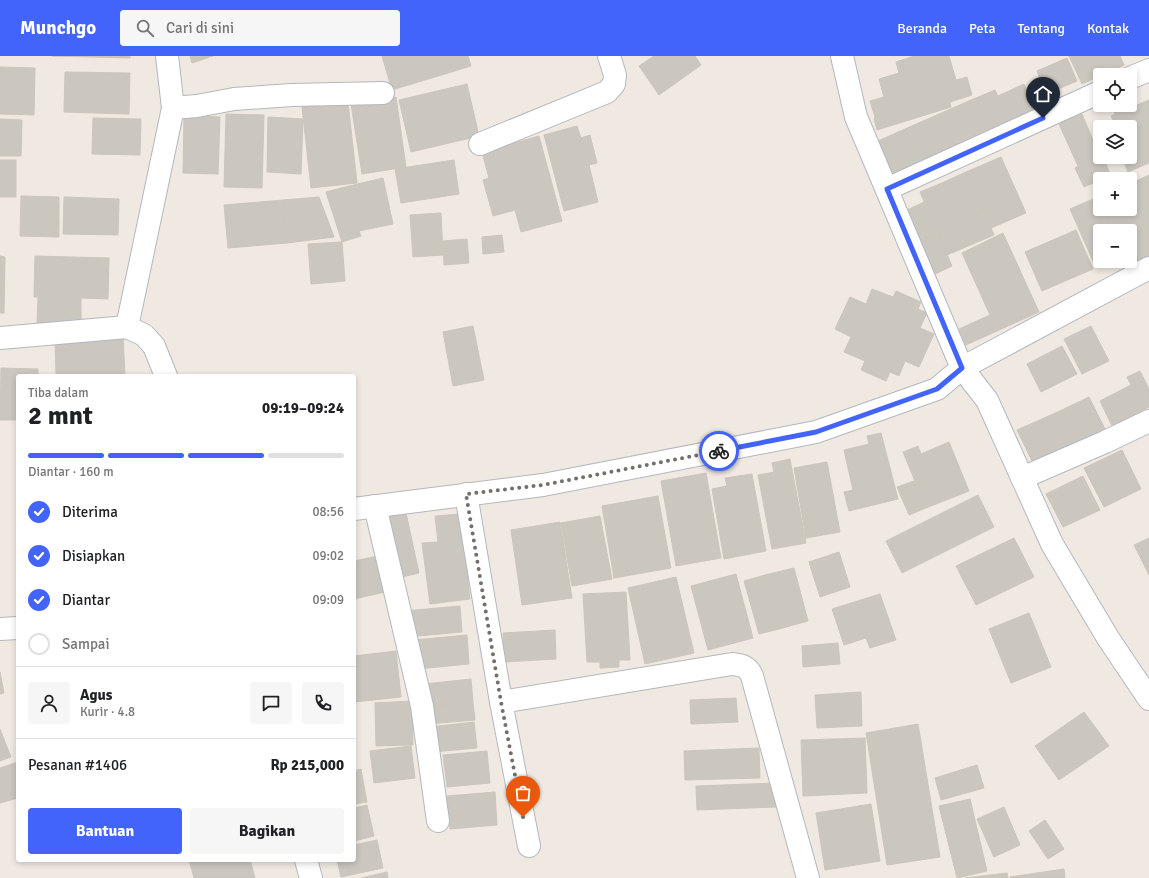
<!DOCTYPE html>
<html lang="id">
<head>
<meta charset="utf-8">
<style>
	:root { --surface:#fff; --page:#f6f6f6; --text:#202124; --muted:#757577; --line:#e0e0e0; --accent:#4264fb }
	body { margin:0; font-family:Signika,sans-serif; background:var(--page); color:var(--text); height:100vh; display:flex; flex-direction:column; font-size:15px; white-space:nowrap }
	* { box-sizing:border-box; margin:0 }
	p { font-size:13px; color:var(--muted) }
	.icon { flex:none; width:22px; height:22px; fill:none; stroke:currentColor; stroke-width:2; stroke-linecap:round; stroke-linejoin:round }
	.map { position:relative; flex:1; overflow:hidden }
	.details { position:absolute; left:16px; top:318px; width:340px; height:488px; display:flex; flex-direction:column; background:var(--surface); border-radius:4px; box-shadow:0 2px 6px #0003 }
	.details>* { flex:none }
	.fabs { position:absolute; left:1093px; top:12px; display:grid; gap:8px }
	.fabs a { display:grid; place-items:center; width:44px; height:44px; border-radius:4px; background:var(--surface); box-shadow:0 2px 6px #0003; font-size:20px }
	.pin { position:absolute; display:grid; place-items:center; width:34px; height:34px; color:#fff; margin:-41px -17px; border-radius:50% 50% 50% 0; rotate:-45deg; box-shadow:0 0 4px #0007 }
	.pin .icon { rotate:45deg }
	.courier { position:absolute; display:grid; place-items:center; width:40px; height:40px; margin:-20px; border:3px solid #4264fb; border-radius:50%; background:#fff; color:#222; box-shadow:0 1px 5px #0007 }
	.summary em { font-style:normal; font-weight:800 }
	.summary div { display:flex; flex-direction:column-reverse }
	.summary { display:flex; align-items:center; justify-content:space-between; height:68px; padding:0 12px }
	h1 { font-size:26px; font-weight:800; line-height:30px }
	.bar { display:grid; grid-template-columns:repeat(4,1fr); gap:6px 4px; align-content:center; height:48px; padding:0 12px }
	.bar i { height:5px; border-radius:3px; background:var(--line) }
	.bar .active { background:var(--accent) }
	.bar p { grid-column:span 4 }
	.line { display:flex; align-items:center; gap:10px; padding:0 12px; border-top:1px solid var(--line) }
	.line div { flex:1 }
	.round { display:grid; place-items:center; flex:none; width:42px; height:42px; border-radius:4px; background:var(--page) }
	ol { padding:0 12px; list-style:none }
	li { display:flex; align-items:center; gap:12px; height:44px }
	li p { margin-inline-start:auto }
	li .icon { padding:4px; border-radius:50%; background:var(--accent); color:#fff; stroke-width:4 }
	li:last-child { color:var(--muted) }
	li i { width:22px; height:22px; border:2px solid var(--line); border-radius:50% }
	.button { display:flex; gap:8px; margin-top:auto; padding:8px 12px }
	.button a { flex:1; height:46px; border-radius:4px; background:var(--accent); color:#fff; font-size:16px; font-weight:800; line-height:46px; text-align:center }
	.button a+a { background:var(--page); color:var(--text) }
	header { display:flex; align-items:center; gap:24px; box-sizing:border-box; height:56px; padding:0 20px; background:var(--accent); color:#fff }
	header strong { font-size:19px }
	nav { display:flex; gap:22px; margin-inline-start:auto; font-size:14px }
	.search { width:280px; height:36px; background:var(--page); display:flex; align-items:center; gap:10px; box-sizing:border-box; padding:0 14px; border-radius:4px; color:var(--muted); font-size:15px }
	.map>svg:first-child { display:block }
	.building { fill:#cbc7bf; stroke:#cbc5ba }
	.lines { fill:none; stroke-linecap:round; stroke-linejoin:round }
	.minor-casing { stroke:#b4b7c1; stroke-width:24 }
	.minor { stroke:#fff; stroke-width:22 }
	.done { stroke:#726f6d; stroke-width:4; stroke-dasharray:0 7.2 }
	.route { stroke:#4264fb; stroke-width:5 }
</style>
</head>
<body>
<header>
<strong>Munchgo</strong>
<div class="search"><svg class="icon" aria-label="search" viewBox="0 0 24 24"><circle cx="10" cy="10" r="6"/><path d="M15 15l6 6"/></svg>Cari di sini</div>
<nav><a>Beranda</a><a>Peta</a><a>Tentang</a><a>Kontak</a></nav>
</header>
<div class="map">
<svg width="1149" height="822" viewBox="0 0 1149 822">
	<rect width="100%" height="100%" fill="#efe9e1"/>
	<g class="building">
		<polygon points="52,0 130,0 130,2"/>
		<polygon points="190,0 213,0 192,7"/>
		<polygon points="382,0 468,0 471,10 392,34"/>
		<polygon points="654,0 695,0 701,9 659,39 639,10"/>
		<polygon points="914,0 949,0 956,24 967,21 972,39 950,46 951,51 877,74 874,62 875,61 870,45 884,41 879,23 899,17 896,6"/>
		<polygon points="1069,0 1120,0 1124,9 1082,28"/>
		<polygon points="1067,2 1077,25 1046,38 1037,15"/>
		<polygon points="0,11 35,12 34,59 0,58"/>
		<polygon points="65,16 130,17 129,58 64,56"/>
		<polygon points="467,28 479,80 411,96 399,44"/>
		<polygon points="1024,28 1038,59 1011,70 998,40"/>
		<polygon points="995,34 1011,70 987,80 971,44"/>
		<polygon points="1130,39 1135,50 1149,44 1149,107 1128,116 1122,101 1130,101 1130,71 1116,71 1111,60 1115,58 1111,49 1130,49"/>
		<polygon points="396,41 406,111 362,118 351,48"/>
		<polygon points="971,44 987,80 921,109 905,73"/>
		<polygon points="348,46 357,127 311,132 302,51"/>
		<polygon points="226,58 264,59 262,132 224,131"/>
		<polygon points="1082,58 1100,101 1103,101 1111,120 1100,123 1100,124 1084,131 1075,112 1078,110 1059,68"/>
		<polygon points="184,60 220,61 218,118 183,117"/>
		<polygon points="268,61 303,63 301,118 267,116"/>
		<polygon points="93,62 141,63 140,99 92,98"/>
		<polygon points="0,63 22,64 21,100 0,100"/>
		<polygon points="577,70 581,82 590,79 597,107 589,109 598,146 564,155 544,79"/>
		<polygon points="905,73 921,109 894,121 878,85"/>
		<polygon points="539,80 562,165 521,176 515,154 493,160 483,124 489,122 482,96"/>
		<polygon points="1001,101 1026,157 991,172 966,116"/>
		<rect x="0" y="104" width="16" height="37"/>
		<polygon points="454,104 459,138 401,147 395,113"/>
		<polygon points="966,116 984,156 960,167 942,127"/>
		<polygon points="1149,119 1149,175 1130,133 1130,128"/>
		<polygon points="383,122 393,168 359,175 361,180 342,186 326,136 341,132"/>
		<polygon points="942,127 960,167 938,177 920,136"/>
		<polygon points="1130,133 1149,175 1149,200 1128,209 1126,205 1130,205 1130,175 1113,175 1103,153 1130,153"/>
		<polygon points="21,140 59,141 59,181 20,180"/>
		<polygon points="64,141 119,143 118,179 63,178"/>
		<polygon points="319,141 334,181 287,187 283,144"/>
		<polygon points="1098,141 1100,146 1100,153 1103,153 1113,175 1100,175 1100,202 1093,205 1070,153"/>
		<polygon points="283,144 287,187 228,192 224,149"/>
		<polygon points="924,146 938,177 918,185 905,155"/>
		<polygon points="984,156 994,179 947,199 938,177"/>
		<polygon points="441,157 443,199 413,201 410,159"/>
		<polygon points="1076,174 1093,213 1042,235 1025,196"/>
		<polygon points="938,177 952,210 933,219 918,185"/>
		<polygon points="1003,177 1039,256 966,289 959,273 990,259 962,197"/>
		<polygon points="502,179 504,196 483,198 482,181"/>
		<polygon points="467,183 469,207 444,209 443,185"/>
		<polygon points="342,186 345,225 311,228 308,188"/>
		<polygon points="0,200 5,201 4,257 0,257"/>
		<polygon points="35,200 109,202 108,243 81,242 81,268 37,267 38,241 34,241"/>
		<polygon points="872,233 893,241 896,235 921,246 918,253 927,257 920,272 934,278 919,311 905,305 899,320 890,316 886,325 861,314 865,305 844,296 851,281 835,273 850,241 866,248"/>
		<polygon points="473,270 484,324 453,330 443,276"/>
		<polygon points="1091,270 1109,305 1082,318 1064,283"/>
		<polygon points="123,279 125,320 56,320 55,282"/>
		<polygon points="1062,290 1077,318 1041,336 1027,308"/>
		<polygon points="1,312 38,313 38,320 18,320 18,364 0,364"/>
		<polygon points="1140,315 1149,333 1149,351 1112,370 1100,345 1131,329 1127,321"/>
		<polygon points="1089,341 1105,373 1077,386 1062,354"/>
		<polygon points="1062,354 1077,386 1033,407 1017,374"/>
		<polygon points="881,377 898,443 849,455 844,436 853,434 844,394 869,388 867,380"/>
		<polygon points="949,386 969,435 926,452 903,396 918,390 921,398"/>
		<polygon points="1122,394 1141,433 1104,451 1084,412"/>
		<polygon points="790,403 806,487 772,493 758,419 774,416 772,407"/>
		<polygon points="827,406 840,476 806,482 794,412"/>
		<polygon points="706,417 721,502 676,510 661,425"/>
		<polygon points="752,418 766,495 724,503 712,433 727,430 725,422"/>
		<polygon points="1083,420 1100,454 1063,471 1046,438"/>
		<polygon points="914,425 926,452 909,459 897,431"/>
		<polygon points="978,439 994,471 902,517 886,485"/>
		<polygon points="658,440 671,512 614,522 602,450"/>
		<polygon points="406,457 419,517 394,523 381,462"/>
		<polygon points="460,458 470,543 430,548 422,487 438,486 435,460"/>
		<polygon points="600,460 612,523 572,530 561,467"/>
		<polygon points="560,466 572,542 522,549 511,474"/>
		<polygon points="1014,482 1034,521 976,549 956,510"/>
		<polygon points="1149,482 1149,519 1134,489"/>
		<polygon points="839,496 850,531 820,541 809,506"/>
		<polygon points="378,500 385,536 354,543 354,505"/>
		<polygon points="794,512 808,565 779,573 765,519"/>
		<polygon points="736,518 753,582 708,594 691,530"/>
		<polygon points="765,519 779,573 759,578 744,525"/>
		<polygon points="676,521 694,597 645,608 628,532"/>
		<polygon points="626,536 630,604 619,604 619,611 600,612 600,606 587,606 583,538"/>
		<polygon points="880,538 896,584 870,592 866,582 844,589 832,553"/>
		<polygon points="460,550 462,576 406,581 404,555"/>
		<polygon points="1029,557 1051,611 1011,627 989,573"/>
		<polygon points="555,574 556,603 504,606 503,577"/>
		<polygon points="467,579 469,608 417,613 414,584"/>
		<polygon points="838,587 840,608 803,611 802,590"/>
		<polygon points="396,595 401,641 354,646 354,600"/>
		<polygon points="0,616 4,637 0,638"/>
		<polygon points="471,623 473,647 426,652 424,628"/>
		<polygon points="861,636 862,670 817,672 815,639"/>
		<polygon points="736,642 738,666 691,668 690,644"/>
		<polygon points="412,645 413,689 376,690 375,647"/>
		<polygon points="473,647 475,664 428,668 426,652"/>
		<polygon points="1084,656 1109,690 1059,724 1035,690"/>
		<polygon points="474,666 477,692 433,696 430,671"/>
		<polygon points="918,668 940,801 887,809 866,677"/>
		<polygon points="0,673 11,701 0,705"/>
		<polygon points="865,682 867,737 803,740 801,684"/>
		<polygon points="411,690 415,722 374,727 370,695"/>
		<polygon points="759,692 760,722 685,724 684,695"/>
		<polygon points="487,695 490,727 447,731 443,699"/>
		<polygon points="18,706 18,742 0,747 0,712"/>
		<polygon points="977,709 984,732 941,744 935,722"/>
		<polygon points="361,713 367,746 354,748 354,715"/>
		<polygon points="775,727 776,751 697,754 696,730"/>
		<polygon points="495,736 497,769 450,773 447,740"/>
		<polygon points="970,743 987,815 957,822 939,750"/>
		<polygon points="871,748 880,805 825,814 816,757"/>
		<polygon points="367,749 374,780 354,785 354,752"/>
		<polygon points="1004,751 1020,789 994,801 977,763"/>
		<polygon points="1045,764 1064,793 1048,803 1029,775"/>
		<polygon points="377,784 383,812 341,821 337,804 354,804 354,789"/>
		<polygon points="189,804 250,804 255,822 194,822"/>
		<polygon points="1064,813 1065,822 1010,822 1010,821"/>
		<polygon points="387,816 388,822 361,822"/>
		<polygon points="1007,817 1008,822 965,822"/>
	</g>
	<g class="lines">
		<defs>
			<g id="minor">
				<polyline points="1130,22 1149,14"/>
				<polyline points="173,52 197,50 234,43 292,39 383,37"/>
				<polyline points="480,88 607,36 614,28 615,19 609,0"/>
				<polyline points="887,133 1100,36"/>
				<polyline points="1149,212 962,312 987,344 1052,488 1108,582 1149,643"/>
				<polyline points="127,271 173,52 167,0"/>
				<polyline points="0,282 127,271 144,279 154,290 166,320"/>
				<polyline points="1022,422 1105,386 1149,365"/>
				<polyline points="466,438 501,646 529,790"/>
				<polyline points="375,450 422,650 438,765"/>
				<polyline points="354,453 543,429 816,376 937,333 962,312 856,61 842,0"/>
				<polyline points="0,573 18,572"/>
				<path d="M501 646 732 608C741 609 748 610 752 620L808 822"/>
				<polyline points="306,804 311,822"/>
			</g>
		</defs>
		<use href="#minor" class="minor-casing"/>
		<use href="#minor" class="minor"/>
	</g>
	<g class="lines">
		<polyline class="done" points="523,761 501,646 466,438 543,429 719,395"/>
		<polyline class="route" points="719,395 816,376 937,333 962,312 887,133 1043,62"/>
	</g>
</svg>
<div class="fabs">
<a><svg class="icon" aria-label="locate" viewBox="0 0 24 24"><circle cx="12" cy="12" r="6"/><path d="M12 2v4M12 18v4M2 12h4M18 12h4"/></svg></a>
<a><svg class="icon" aria-label="layers" viewBox="0 0 24 24"><path d="M12 4l9 5-9 5-9-5zM3 14l9 5 9-5"/></svg></a>
<a>+</a>
<a>−</a>
</div>
<div class="pin" style="left:523px;top:761px;background:#ea580c"><svg class="icon" aria-label="bag" viewBox="0 0 24 24"><path d="M5 8h14l-1 12H6zM9 8a3 3 0 0 1 6 0"/></svg></div>
<div class="pin" style="left:1043px;top:62px;background:#1f2937"><svg class="icon" aria-label="home" viewBox="0 0 24 24"><path d="M3 11l9-7 9 7M6 9v11h12V9"/></svg></div>
<div class="courier" style="left:719px;top:395px"><svg class="icon" aria-label="bike" viewBox="0 0 24 24"><circle cx="6" cy="16" r="4"/><circle cx="18" cy="16" r="4"/><path d="M6 16l4-8h5l3 8M10 8l3 8H6M13 5h3"/></svg></div>
<section class="details">
<div class="summary"><div><h1>2 mnt</h1><p>Tiba dalam</p></div><em>09:19–09:24</em></div>
<div class="bar"><i class="active"></i><i class="active"></i><i class="active"></i><i></i><p>Diantar · 160 m</p></div>
<ol>
<li><svg class="icon" aria-label="check" viewBox="0 0 24 24"><path d="M5 12l5 5 9-10"/></svg>Diterima<p>08:56</p></li>
<li><svg class="icon" aria-label="check" viewBox="0 0 24 24"><path d="M5 12l5 5 9-10"/></svg>Disiapkan<p>09:02</p></li>
<li><svg class="icon" aria-label="check" viewBox="0 0 24 24"><path d="M5 12l5 5 9-10"/></svg>Diantar<p>09:09</p></li>
<li><i></i>Sampai</li>
</ol>
<div class="line" style="height:72px"><a class="round"><svg class="icon" aria-label="person" viewBox="0 0 24 24"><circle cx="12" cy="8" r="4"/><path d="M4 21q1-7 8-7t8 7"/></svg></a><div><b>Agus</b><p>Kurir · 4.8</p></div><a class="round"><svg class="icon" aria-label="chat" viewBox="0 0 24 24"><path d="M4 5h16v11H9l-5 4z"/></svg></a><a class="round"><svg class="icon" aria-label="phone" viewBox="0 0 24 24"><path d="M5 4h4l2 5-3 2q2 4 5 5l2-3 5 2v4C11 20 4 13 5 4z"/></svg></a></div>
<div class="line" style="height:52px"><div>Pesanan #1406</div><b>Rp 215,000</b></div>
<div class="button"><a>Bantuan</a><a>Bagikan</a></div>
</section>
</div>
</body>
</html>
